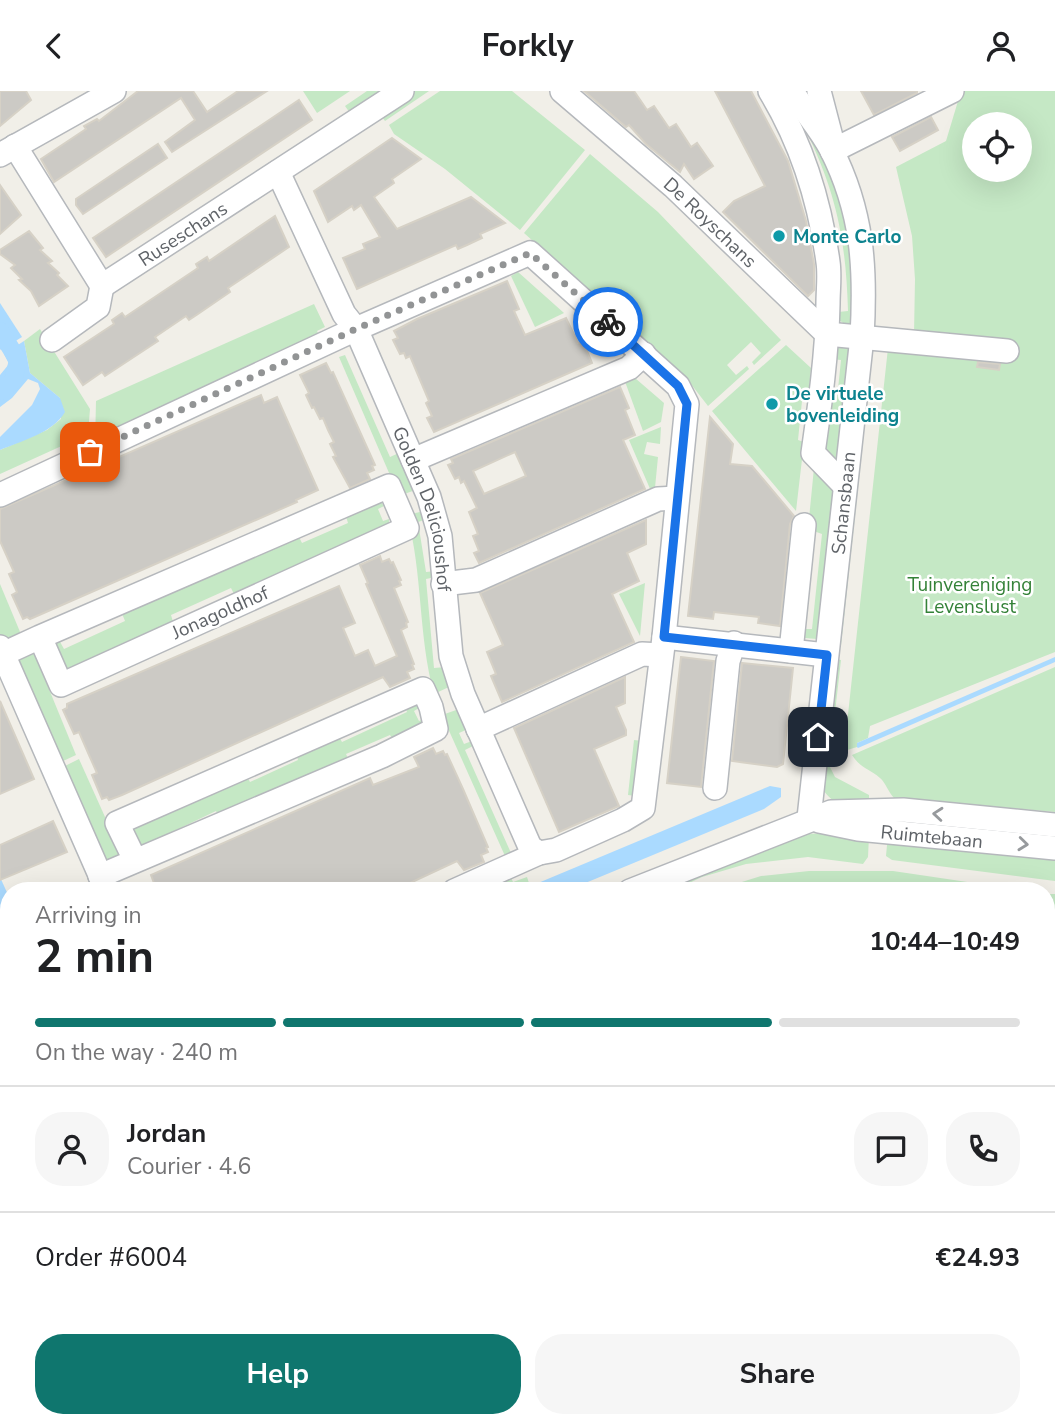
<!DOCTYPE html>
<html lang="en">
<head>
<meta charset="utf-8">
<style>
	:root { --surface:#fff; --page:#f6f6f6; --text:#202124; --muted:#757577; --line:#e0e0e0; --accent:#0f766e }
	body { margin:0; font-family:"Nunito Sans",sans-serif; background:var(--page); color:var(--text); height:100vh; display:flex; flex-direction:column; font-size:26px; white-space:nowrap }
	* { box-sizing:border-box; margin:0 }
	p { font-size:23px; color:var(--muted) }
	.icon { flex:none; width:38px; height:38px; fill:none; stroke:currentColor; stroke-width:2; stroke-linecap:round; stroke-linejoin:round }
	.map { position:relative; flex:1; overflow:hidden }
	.sheet { position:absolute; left:0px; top:791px; width:1055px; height:546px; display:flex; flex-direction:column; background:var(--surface); border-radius:28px 28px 0 0; box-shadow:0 7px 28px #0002 }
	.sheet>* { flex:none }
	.tools { position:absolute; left:962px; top:21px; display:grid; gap:14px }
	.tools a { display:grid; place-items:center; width:70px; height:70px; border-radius:50%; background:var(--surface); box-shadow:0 7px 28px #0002; font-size:35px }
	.pin { position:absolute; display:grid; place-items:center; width:60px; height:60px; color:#fff; margin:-30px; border-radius:14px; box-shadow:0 4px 10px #0006 }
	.courier { position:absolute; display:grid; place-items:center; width:70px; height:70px; margin:-35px; border:5px solid #1a73e8; border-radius:50%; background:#fff; color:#222; box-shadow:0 2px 9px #0007 }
	.head em { font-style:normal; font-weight:700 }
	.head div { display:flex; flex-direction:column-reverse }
	.head { display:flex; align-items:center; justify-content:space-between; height:119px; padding:0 35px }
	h1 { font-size:46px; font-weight:700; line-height:52px }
	.bar { display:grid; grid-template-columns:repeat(4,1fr); gap:10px 7px; align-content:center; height:84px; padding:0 35px }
	.bar i { height:9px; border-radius:5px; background:var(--line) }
	.bar .current { background:var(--accent) }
	.bar p { grid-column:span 4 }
	.line { display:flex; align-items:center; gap:18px; padding:0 35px; border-top:2px solid var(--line) }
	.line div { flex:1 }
	.round { display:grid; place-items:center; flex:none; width:74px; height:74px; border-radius:28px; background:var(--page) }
	.cta { display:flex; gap:14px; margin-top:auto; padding:14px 35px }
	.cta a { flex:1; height:80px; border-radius:28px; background:var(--accent); color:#fff; font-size:28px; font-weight:700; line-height:80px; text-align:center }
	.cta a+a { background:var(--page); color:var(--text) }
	header { display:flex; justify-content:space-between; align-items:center; height:91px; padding:0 35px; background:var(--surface); font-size:32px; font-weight:700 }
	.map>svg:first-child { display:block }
	.green { fill:#c5e8c5; fill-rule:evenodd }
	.water { fill:#aadaff }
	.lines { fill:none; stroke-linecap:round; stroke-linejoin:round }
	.canal { stroke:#aadaff; stroke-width:18 }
	.building { fill:#cccac5; stroke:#d6d1c6; stroke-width:2; fill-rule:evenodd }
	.minor-casing { stroke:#b5b8bc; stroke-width:26 }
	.minor { stroke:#fff; stroke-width:23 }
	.oneway { stroke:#979a9d }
	.done { stroke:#929495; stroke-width:7; stroke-dasharray:0 12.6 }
	.route { stroke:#1a73e8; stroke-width:9 }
	.culture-dot { fill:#0f9aa8; stroke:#fff; stroke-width:2.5 }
	.labels { text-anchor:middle; stroke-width:5; stroke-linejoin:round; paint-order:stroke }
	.street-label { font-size:19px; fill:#5f6368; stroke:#fff }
	.culture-label { font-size:19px; font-weight:bold; fill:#0d838f; stroke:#fff; text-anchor:start }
	.park-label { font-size:19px; fill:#348238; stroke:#fff }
</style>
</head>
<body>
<header><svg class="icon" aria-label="back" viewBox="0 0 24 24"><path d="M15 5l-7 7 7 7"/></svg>Forkly<svg class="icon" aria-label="person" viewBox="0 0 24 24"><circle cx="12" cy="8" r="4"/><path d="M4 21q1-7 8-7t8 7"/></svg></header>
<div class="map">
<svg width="1055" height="1337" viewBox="0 0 1055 1337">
	<rect width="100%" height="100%" fill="#f1efe8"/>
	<g class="green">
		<polygon points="303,0 350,0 317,22"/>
		<polygon points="367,0 383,0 350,22 345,15"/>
		<polygon points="412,0 429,0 385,30 379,22"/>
		<polygon points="440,0 512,0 585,59 520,139 445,78 394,43 389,34"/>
		<path d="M961 0H1055V561L870 635 868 647 857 652V656L844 660 888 257 914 243 915 188 912 145 896 76 946 50ZM975 33H1020V79H975Z"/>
		<path d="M793 20 821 56 838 102 851 164 852 234H846L839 229 838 221 848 220C846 151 837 103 806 40L802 42Z"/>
		<polygon points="590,63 658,121 781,249 754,274 752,271 761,262 751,251 727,274 736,284 747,275 749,278 708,315 687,288 524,142"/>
		<polygon points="518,181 564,222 535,236 511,185"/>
		<polygon points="314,213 325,236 317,240 322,251 95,352 96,310"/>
		<polygon points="40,238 90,318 88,343 0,383 0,359 47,339 61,328 60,307 30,282 24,250"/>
		<polygon points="786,254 811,277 808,310 802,310 798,349 804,351 796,420 712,320"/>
		<polygon points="849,254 836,380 821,362 827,308 837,308 841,269 831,268 833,260 840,255"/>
		<polygon points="868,257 873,258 841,554 836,554"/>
		<polygon points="345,264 390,366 401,361 418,398 399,405 339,266"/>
		<polygon points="628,281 664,312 661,331 643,340 623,285"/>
		<polygon points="661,336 660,353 647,351 644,363 658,366 654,407 629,349"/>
		<polygon points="814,377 834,399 817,548 805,547 801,538 812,538 822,443 808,438"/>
		<polygon points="380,410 384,415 378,418 383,430 389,428 389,434 236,507 231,497 171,524 174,534 67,581 51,553 59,549 64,558 125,530 121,520 297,442 302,452 348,432 345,422"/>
		<path d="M424 420 427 428 418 431 426 481 436 480V486L426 488 434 577 446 576 451 595 434 603C418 544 423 483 407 424Z"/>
		<polygon points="645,492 640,545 619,503"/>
		<polygon points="0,493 23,548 8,554 0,545"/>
		<polygon points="29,562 35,564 76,664 61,671 15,568"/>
		<path d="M834 568 841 569 829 674 835 686 869 704V712C843 713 835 718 820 694Z"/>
		<path d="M1055 576V721L894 707C888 701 886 692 880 687 869 677 862 679 852 664Z"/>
		<polygon points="404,612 415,612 419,617 414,620 419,630 424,628 425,634 395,652 390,644 346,663 350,672 220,728 216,720 172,741 175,749 141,760 130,736 245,682 250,691 298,669 295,660 337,642 342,651 407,621"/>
		<polygon points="459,618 468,638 459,642 464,653 472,650 475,654 465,659 511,762 505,765 442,624"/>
		<polygon points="634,649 643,650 636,705 628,704"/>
		<polygon points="79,668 123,766 108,779 59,678"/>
		<polygon points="846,742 869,745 868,766 863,773 808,766 746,773 702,786 672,800 651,800 799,743"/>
		<polygon points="891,748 1055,762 1055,790 892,769 886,765 887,754"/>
		<polygon points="809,780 893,780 1028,800 713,800 761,785"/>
		<polygon points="509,782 513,791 527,786 530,795 519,800 468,800"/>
		<polygon points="1047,803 1055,803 1055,1060 1046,1056"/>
		<polygon points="0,843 9,861 9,883 5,876 0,876"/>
		<polygon points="36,1328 77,1328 71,1337 50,1337"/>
		<polygon points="345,1328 652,1328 631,1337 350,1337"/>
		<polygon points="667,1328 705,1328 682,1337 645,1337"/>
	</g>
	<g class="water">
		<polygon points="0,212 22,246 1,259 0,258"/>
		<path d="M24 250 30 282 60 307 65 321C53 342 21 350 0 359V346L32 314 40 298 38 292 28 288 12 307 0 316V284L9 273 4 263Z"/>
		<polygon points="1055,566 1055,571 858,657 857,656 857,652"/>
		<polygon points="770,695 781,697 781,706 764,718 566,800 519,800"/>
		<polygon points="0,786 9,806 9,861 0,843"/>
	</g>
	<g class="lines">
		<polyline class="canal" points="0,240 18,269 13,290 0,300"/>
	</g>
	<g class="building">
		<polygon points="0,0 26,0 31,9 0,35"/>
		<polygon points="138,0 193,0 207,21 238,0 267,0 172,61 165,51 195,29 181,7 54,91 41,68 86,38 84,35 97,28 99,30"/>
		<polygon points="584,0 634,0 647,19 654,15 669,37 676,33 691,56 697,52 713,75 694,88 684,73 680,81 646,53 629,34 626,36"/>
		<polygon points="715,0 751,0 788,70 806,130 814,173 814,199 808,205 723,121 734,110 765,95"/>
		<polygon points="861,0 917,0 917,2 874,24"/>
		<polygon points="299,9 312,29 106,166 93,147"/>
		<polygon points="931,26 938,39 900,60 892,46"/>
		<polygon points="392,47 421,68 392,88 394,92 374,106 397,138 471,106 505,132 480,143 482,147 467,154 458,158 456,154 357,198 343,167 365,158 363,153 380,146 361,114 354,119 352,115 328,131 314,100"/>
		<polygon points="158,53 167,67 83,123 76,114 76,108"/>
		<polygon points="0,94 21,124 0,143"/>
		<polygon points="275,125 289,156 228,197 230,201 198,223 189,229 186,225 155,246 158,250 105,285 102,281 83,294 64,266 114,233 112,229 122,222 125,226 198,177 196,173 207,166 209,170"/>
		<polygon points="29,140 43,157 40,159 52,170 48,172 59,182 57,184 68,195 39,215 31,200 19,189 22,188 11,177 15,174 0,163 0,159"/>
		<polygon points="507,190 519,218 514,220 525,244 566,227 578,252 583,250 592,272 434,341 427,327 432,325 426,312 429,310 410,265 406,267 404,262 400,263 393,249 398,247 394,240 417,228"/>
		<polygon points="978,271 1000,273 999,279 977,276"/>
		<polygon points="326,272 331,282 333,281 375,374 372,375 374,379 367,382 370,388 350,397 333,366 336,365 330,353 334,351 328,339 323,327 320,328 314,316 312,317 306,304 309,302 300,284"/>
		<path d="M620 296 629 317 625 319 635 344 623 349 645 398 479 472 474 462 479 460 473 445 478 443 469 421 477 417 464 390 461 392 459 386 455 388 448 374 453 372 451 368ZM515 361 526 385 484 403 473 380Z"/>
		<polygon points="261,304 264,312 277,306 318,399 296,409 297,411 30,528 27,526 23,528 12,504 17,501 9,483 14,481 0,450 0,418"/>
		<polygon points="710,326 733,353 730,373 752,375 794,425 790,433 780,535 758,532 759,526 714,521 713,528 688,525"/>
		<polygon points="646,429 646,453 627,462 639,490 612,503 634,551 502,611 491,585 496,583 487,561 503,554 480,502"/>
		<polygon points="380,465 382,471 389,468 391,472 393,471 401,489 399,490 401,494 394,497 408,531 406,532 407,536 401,539 414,573 412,574 414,578 407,581 410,587 390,596 383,586 122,704 109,709 107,706 102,708 92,684 97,682 89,664 79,641 74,643 63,619 67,617 67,613 339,495 355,532 343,537 355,565 368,559 375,575 397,565 366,493 368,492 360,474"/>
		<polygon points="681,566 714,570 701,696 667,692"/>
		<polygon points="742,572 793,577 783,673 777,676 732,670"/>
		<polygon points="625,586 625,612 616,616 626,639 626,644 594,658 619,715 559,741 514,637"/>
		<polygon points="0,610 34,688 0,703"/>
		<polygon points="433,657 436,663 443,660 445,664 447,663 463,698 488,756 486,757 488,761 481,764 484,771 464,779 457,770 393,800 157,800 151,784 370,687 373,694 419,676 414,666"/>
		<polygon points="53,730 67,761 0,789 0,754"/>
	</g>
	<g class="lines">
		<defs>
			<g id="minor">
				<path id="s1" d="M562 0 673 95 827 243 1007 260"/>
				<path d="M770 0C801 51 820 112 828 171 830 184 828 199 828 213 827 263 820 313 813 362L845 395"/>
				<path d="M792 0C804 20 820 37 831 58 863 121 866 177 862 246L809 727"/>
				<polyline points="819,0 831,46"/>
				<path id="s2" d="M15 55 102 195 402 0"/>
				<polyline points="832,60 952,0"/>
				<polyline points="0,64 114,0"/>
				<path id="s3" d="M278 81 344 223 356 238 429 406 440 445 451 565 463 603 530 756 539 762"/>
				<polyline points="52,249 98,216 102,195"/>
				<polyline points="413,369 629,277 644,263"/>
				<polyline points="0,404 356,238 530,162 678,295 687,313 664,546 643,717 623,729 556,759 539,762 454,800"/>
				<polyline points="443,493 476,489 658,408 677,407"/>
				<polyline points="664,546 826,564"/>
				<polyline points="0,556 107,800"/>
				<polyline points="791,560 804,434"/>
				<polyline points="3,563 40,546 389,395 407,437 61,594 40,546"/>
				<polyline points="478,638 642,563 661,564"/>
				<polyline points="715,697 728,570 734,552"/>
				<path id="s4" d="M819 730 858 738 1055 757"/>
				<polyline points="100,785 382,665 436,638 431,616 423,598 117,732 135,769"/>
				<polyline points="630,800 831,721 903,719 1055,734"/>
				<polyline points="0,911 9,927"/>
				<polyline points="0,954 9,972"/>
				<polyline points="1046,1077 1055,1081"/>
				<polyline points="0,1116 9,1136"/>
				<polyline points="1046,1254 1055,1235"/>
				<polyline points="9,1306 2,1316 9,1324"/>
				<polyline points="19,1337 20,1336"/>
				<polyline points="279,1337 284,1330"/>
				<path d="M706 1337C729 1333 749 1330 772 1337"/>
			</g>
		</defs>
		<use href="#minor" class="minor-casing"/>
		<use href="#minor" class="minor"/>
	</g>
	<defs><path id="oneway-chevron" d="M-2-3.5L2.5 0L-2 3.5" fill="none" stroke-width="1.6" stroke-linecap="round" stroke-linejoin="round" transform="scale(1.75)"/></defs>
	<g class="oneway">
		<use href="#oneway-chevron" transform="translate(938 723) rotate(-175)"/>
		<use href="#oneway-chevron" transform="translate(1023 753) rotate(6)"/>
	</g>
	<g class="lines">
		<polyline class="done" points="90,361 356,238 530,162 608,231"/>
		<polyline class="route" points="608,231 678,295 687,313 664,546 827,564 818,646"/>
	</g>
	<g class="culture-dot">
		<circle cx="779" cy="145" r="7"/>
		<circle cx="772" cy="313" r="7"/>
	</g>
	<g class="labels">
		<g class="street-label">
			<text dy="7" stroke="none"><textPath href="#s1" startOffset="198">De Royschans</textPath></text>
			<text dy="7" stroke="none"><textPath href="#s2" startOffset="261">Ruseschans</textPath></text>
			<text transform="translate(843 412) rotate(-84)" y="7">Schansbaan</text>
			<text dy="7" stroke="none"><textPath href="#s3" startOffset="369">Golden Delicioushof</textPath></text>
			<text transform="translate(220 521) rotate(-24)" y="7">Jonagoldhof</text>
			<text dy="7" stroke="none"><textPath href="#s4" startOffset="114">Ruimtebaan</textPath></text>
		</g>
		<g class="culture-label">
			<text x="793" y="152">Monte Carlo</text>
			<text x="786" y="309">De virtuele<tspan x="786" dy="22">bovenleiding</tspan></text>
		</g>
		<g class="park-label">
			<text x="970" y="500">Tuinvereniging<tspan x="970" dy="22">Levenslust</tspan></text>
		</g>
	</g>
</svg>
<div class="tools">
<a><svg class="icon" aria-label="locate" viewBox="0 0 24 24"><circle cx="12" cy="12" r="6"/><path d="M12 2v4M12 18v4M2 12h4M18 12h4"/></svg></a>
</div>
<div class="pin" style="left:90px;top:361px;background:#ea580c"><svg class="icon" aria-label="bag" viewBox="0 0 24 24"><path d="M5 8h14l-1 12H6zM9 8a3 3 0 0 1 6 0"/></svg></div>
<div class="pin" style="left:818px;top:646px;background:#1f2937"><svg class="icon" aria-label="home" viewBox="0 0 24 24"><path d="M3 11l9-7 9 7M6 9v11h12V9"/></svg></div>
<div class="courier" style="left:608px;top:231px"><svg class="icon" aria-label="bike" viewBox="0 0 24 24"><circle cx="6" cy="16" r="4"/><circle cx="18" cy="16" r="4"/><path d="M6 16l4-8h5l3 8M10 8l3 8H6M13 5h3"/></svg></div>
<section class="sheet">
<div class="head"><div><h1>2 min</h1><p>Arriving in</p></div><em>10:44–10:49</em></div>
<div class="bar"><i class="current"></i><i class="current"></i><i class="current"></i><i></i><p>On the way · 240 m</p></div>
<div class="line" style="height:126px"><a class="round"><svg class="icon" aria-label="person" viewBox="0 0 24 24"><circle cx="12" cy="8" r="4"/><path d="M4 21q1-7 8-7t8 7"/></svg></a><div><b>Jordan</b><p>Courier · 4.6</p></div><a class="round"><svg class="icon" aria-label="chat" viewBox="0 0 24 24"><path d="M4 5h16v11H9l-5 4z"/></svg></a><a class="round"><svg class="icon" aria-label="phone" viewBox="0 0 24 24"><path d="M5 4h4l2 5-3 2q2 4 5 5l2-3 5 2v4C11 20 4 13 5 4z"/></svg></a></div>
<div class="line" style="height:91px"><div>Order #6004</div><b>€24.93</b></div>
<div class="cta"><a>Help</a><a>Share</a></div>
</section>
</div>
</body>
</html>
